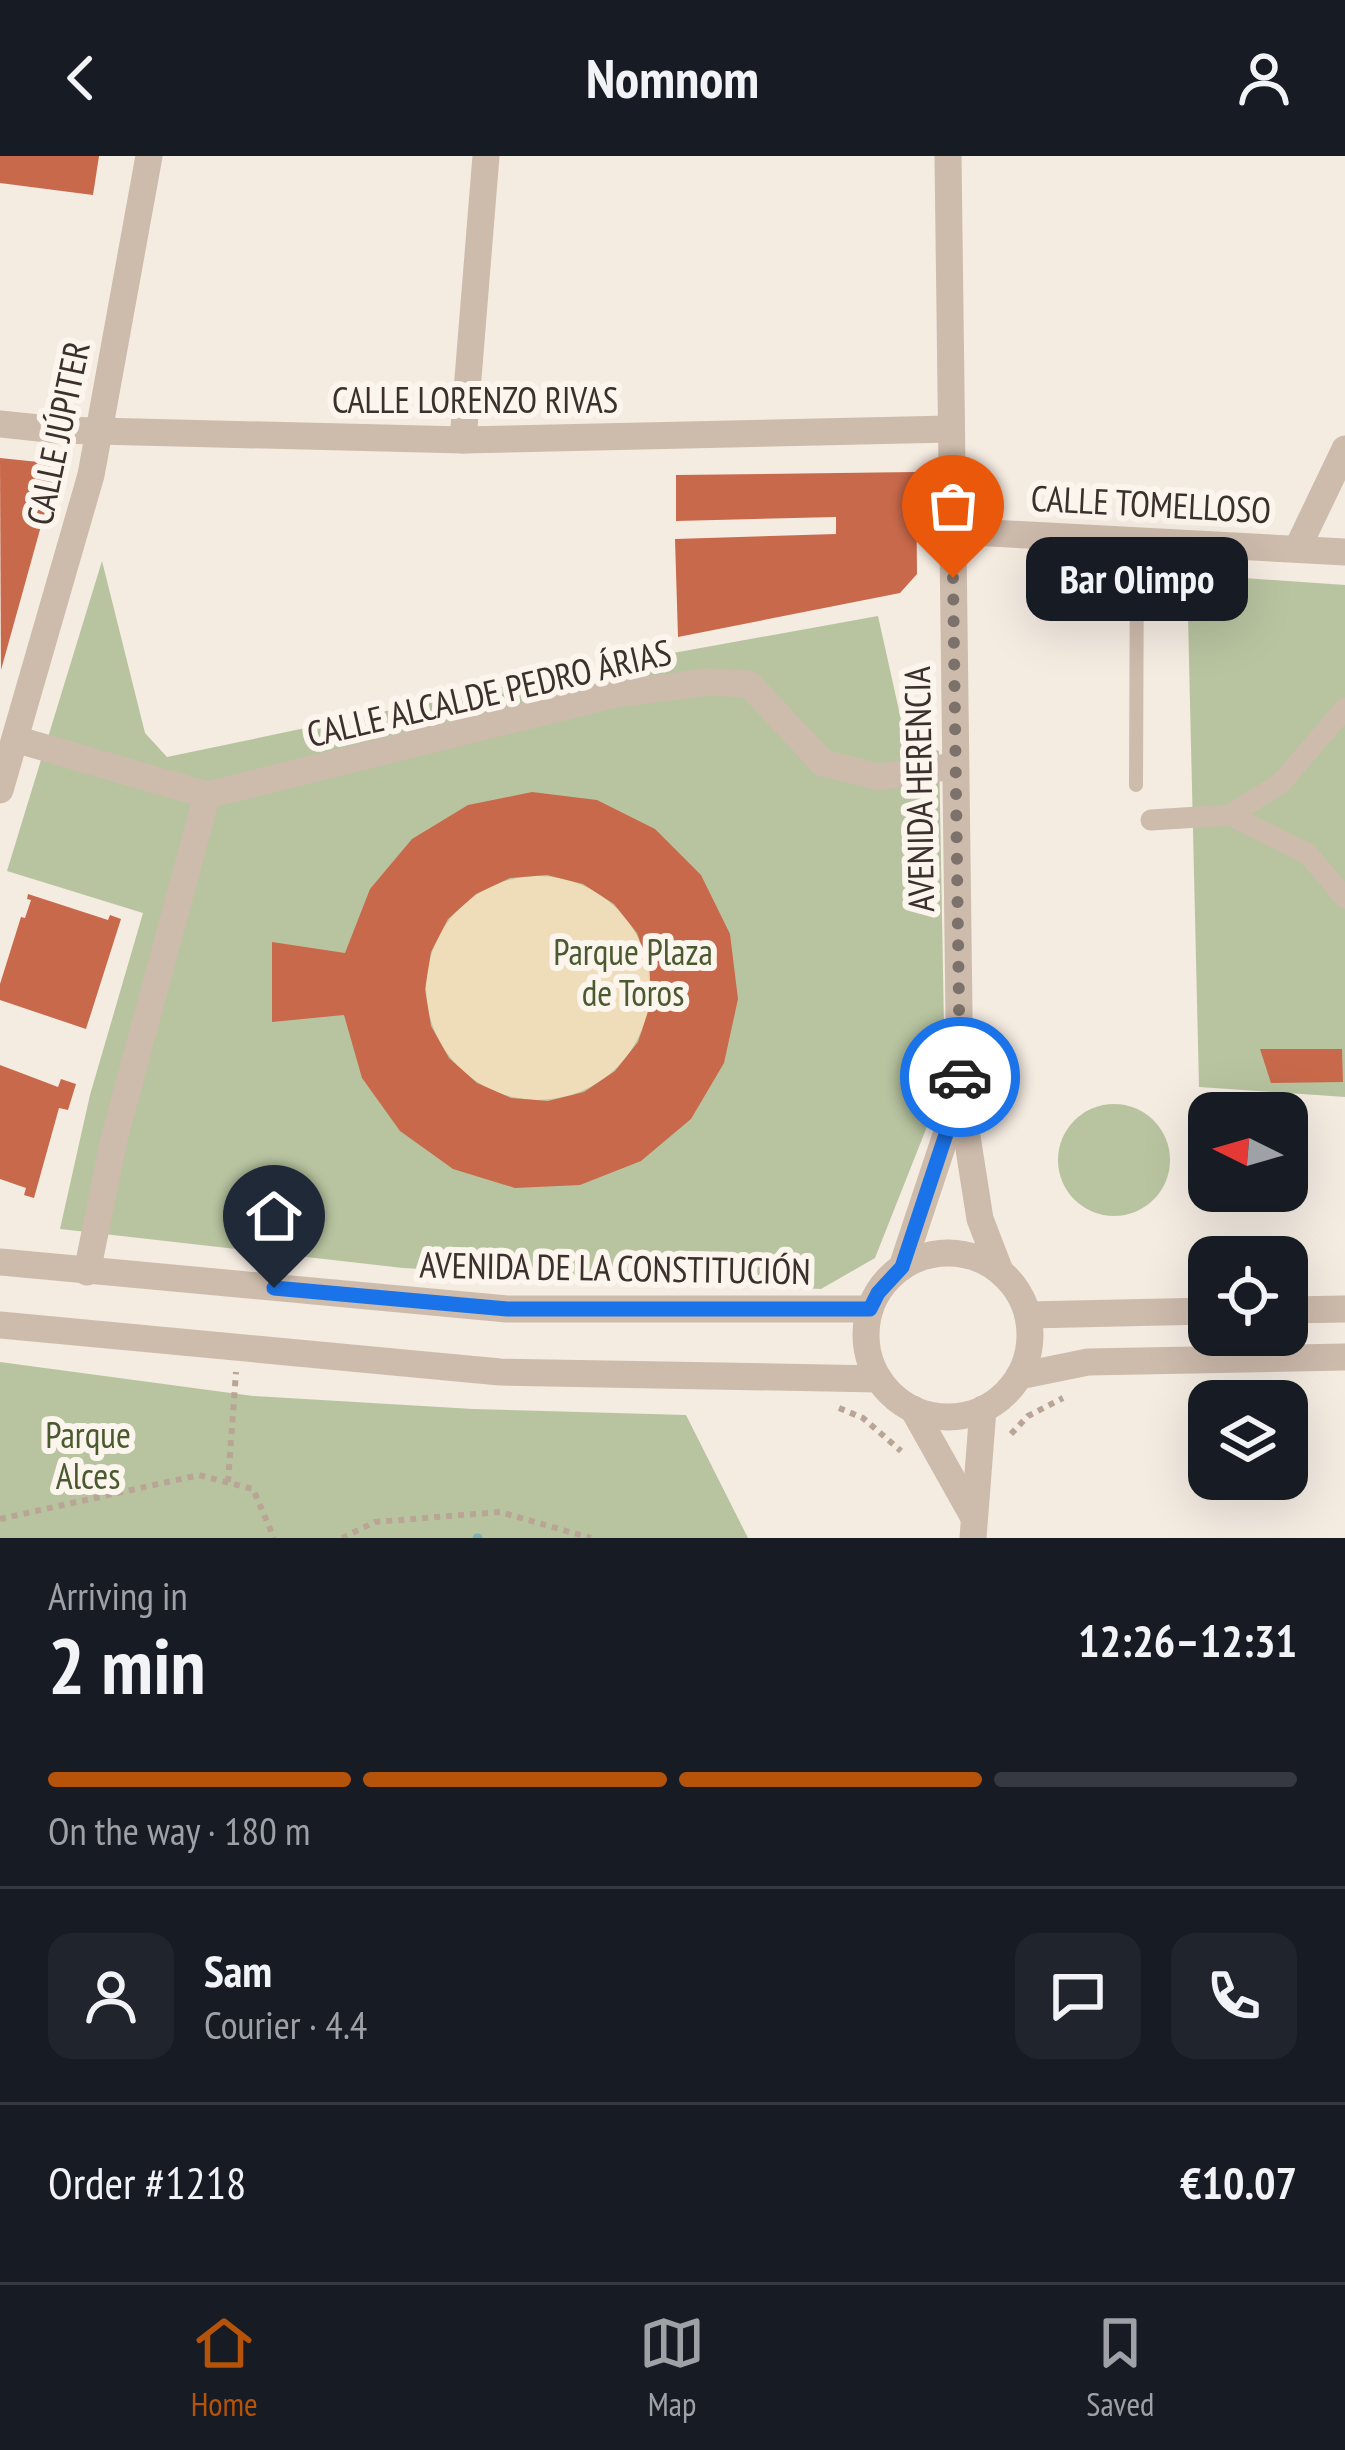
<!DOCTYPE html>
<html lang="en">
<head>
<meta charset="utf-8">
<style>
	:root { --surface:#171b24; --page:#20242c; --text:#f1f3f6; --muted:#9ea1a6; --line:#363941; --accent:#b45309 }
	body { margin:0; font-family:"PT Sans Narrow",sans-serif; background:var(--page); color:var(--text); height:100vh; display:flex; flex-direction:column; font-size:45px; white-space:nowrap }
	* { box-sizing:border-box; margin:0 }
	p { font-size:39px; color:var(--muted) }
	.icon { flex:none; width:66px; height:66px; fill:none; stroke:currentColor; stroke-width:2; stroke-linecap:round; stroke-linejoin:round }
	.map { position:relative; height:1382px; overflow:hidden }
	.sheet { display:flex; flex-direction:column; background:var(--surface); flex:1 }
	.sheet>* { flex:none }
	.needle { width:78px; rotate:275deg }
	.fabs { position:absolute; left:1188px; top:936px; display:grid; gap:24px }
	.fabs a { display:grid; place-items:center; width:120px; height:120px; border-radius:24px; background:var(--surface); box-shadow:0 12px 48px #0002; font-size:60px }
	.pin { position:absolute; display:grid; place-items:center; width:102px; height:102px; color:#fff; margin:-123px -51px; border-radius:50% 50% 50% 0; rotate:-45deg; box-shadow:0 0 12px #0007 }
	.pin .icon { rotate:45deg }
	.courier { position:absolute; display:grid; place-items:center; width:120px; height:120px; margin:-60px; border:9px solid #1a73e8; border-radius:50%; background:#fff; color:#222; box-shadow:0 3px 15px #0007 }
	.bubble { position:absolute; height:84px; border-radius:24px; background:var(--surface); box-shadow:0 12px 48px #0002; font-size:39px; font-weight:700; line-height:84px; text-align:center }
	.head em { font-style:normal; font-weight:700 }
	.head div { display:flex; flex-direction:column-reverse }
	.head { display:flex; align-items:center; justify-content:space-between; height:204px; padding:0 48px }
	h1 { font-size:78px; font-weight:700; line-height:90px }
	.bar { display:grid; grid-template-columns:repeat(4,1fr); gap:18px 12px; align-content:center; height:144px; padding:0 48px }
	.bar i { height:15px; border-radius:9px; background:var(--line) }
	.bar .on { background:var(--accent) }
	.bar p { grid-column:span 4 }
	.line { display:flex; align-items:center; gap:30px; padding:0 48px; border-top:3px solid var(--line) }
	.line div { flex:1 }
	.round { display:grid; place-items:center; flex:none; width:126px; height:126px; border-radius:24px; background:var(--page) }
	header { display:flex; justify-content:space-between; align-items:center; height:156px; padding:0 48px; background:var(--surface); font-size:54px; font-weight:700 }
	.menu { display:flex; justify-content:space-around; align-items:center; height:168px; border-top:3px solid var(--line); background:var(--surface); font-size:33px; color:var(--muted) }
	.menu a { display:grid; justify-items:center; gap:6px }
	.menu .on { color:var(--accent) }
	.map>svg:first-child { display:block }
	.green { fill:#b8c4a0 }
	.sand { fill:#efdcb8 }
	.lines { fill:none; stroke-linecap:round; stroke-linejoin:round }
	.stream { stroke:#7fb0b2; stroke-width:9 }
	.building { fill:#c8694b; fill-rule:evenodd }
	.path { stroke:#b9a596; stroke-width:6; stroke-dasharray:6 6; stroke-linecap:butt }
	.service { stroke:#cdbbac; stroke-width:14 }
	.pedestrian { stroke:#cdbbac; stroke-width:21 }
	.minor { stroke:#cdbbac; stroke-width:27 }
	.done { stroke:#7c716b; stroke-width:12; stroke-dasharray:0 21.6 }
	.route { stroke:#1a73e8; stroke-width:15 }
	.labels { text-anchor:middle; stroke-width:12; stroke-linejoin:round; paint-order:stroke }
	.street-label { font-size:36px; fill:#3b302b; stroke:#fbf5ee }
	.park-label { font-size:36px; fill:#4a5a2e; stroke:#fbf5ee }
</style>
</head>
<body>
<header><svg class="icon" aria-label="back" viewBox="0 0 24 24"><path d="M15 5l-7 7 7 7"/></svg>Nomnom<svg class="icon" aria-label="person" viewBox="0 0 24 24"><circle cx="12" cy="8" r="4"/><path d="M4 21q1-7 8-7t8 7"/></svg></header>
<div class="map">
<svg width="1345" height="1382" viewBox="0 0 1345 1382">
	<rect width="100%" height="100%" fill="#f4ebe1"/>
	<g class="green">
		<polygon points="102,405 145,577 167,601 607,509 878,460 906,586 939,595 945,925 875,1102 821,1133 403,1112 60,1073 90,939 143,757 7,715"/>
		<polygon points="1187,418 1345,429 1345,941 1199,931"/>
		<circle cx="1114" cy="1004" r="56"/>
		<polygon points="0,1206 253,1240 473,1253 686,1259 748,1382 0,1382"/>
	</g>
	<circle class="sand" cx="538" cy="832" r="112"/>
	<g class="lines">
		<polyline class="stream" points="477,1382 478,1382"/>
	</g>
	<g class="building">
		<polygon points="0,0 99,0 93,39 0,27"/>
		<polygon points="0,302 48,307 56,316 1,514"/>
		<polygon points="916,316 917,418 900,437 678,481 675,383 836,378 836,361 676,365 676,319"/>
		<path d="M532 636 597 644 655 673 701 719 730 778 738 843 724 907 691 963 641 1005 580 1029 515 1032 453 1013 400 975 362 922 344 859 272 866V786L345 797 370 733 412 683 468 649ZM547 719 583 728 614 748 637 777 650 813V850L638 886 615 915 584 936 548 945 511 942 477 927 449 902 431 870 425 833 431 796 448 763 476 738 510 722Z"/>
		<polygon points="28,738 108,764 110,759 121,763 86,873 0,844 0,828 21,761 25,762 31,744 27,743"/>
		<polygon points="1260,893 1342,893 1343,926 1271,927"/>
		<polygon points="0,909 58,931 61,923 76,928 68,954 59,952 34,1042 24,1039 26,1032 0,1023"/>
	</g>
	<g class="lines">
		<g class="path">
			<polyline points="839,1252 863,1262 901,1295"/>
			<polyline points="1011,1278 1028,1260 1063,1242"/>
			<polyline points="228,1326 236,1216"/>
			<polyline points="0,1363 199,1319 253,1333 274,1382"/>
			<polyline points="342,1382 375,1366 500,1356 591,1382"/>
		</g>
		<polyline class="service" points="1136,629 1137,383"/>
		<g class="pedestrian">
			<polyline points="1230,659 1308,698 1345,742"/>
			<polyline points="1151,664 1230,659 1281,627 1345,552"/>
		</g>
		<g class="minor">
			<polyline points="948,0 960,936 980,1063 1000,1115"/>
			<polyline points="0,268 58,274 463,284 950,273"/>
			<polyline points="463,284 486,0"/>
			<polyline points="953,375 1345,396"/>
			<polyline points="1298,391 1345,293"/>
			<polyline points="15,583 207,639 616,538 707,526 749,528 823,607 879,621 954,610"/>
			<polyline points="0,634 91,319 149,0"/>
			<circle cx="948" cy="1179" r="82"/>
			<polyline points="0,1106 507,1153 870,1153"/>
			<polyline points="902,1111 959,940"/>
			<polyline points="87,1116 114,983 207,639"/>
			<polyline points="1287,1154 1345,1153"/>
			<polyline points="1028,1159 1209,1155"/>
			<polyline points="0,1169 500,1216 879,1223"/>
			<polyline points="1019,1220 1088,1206 1345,1201"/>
			<polyline points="913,1253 973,1360"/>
			<polyline points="973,1382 983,1253"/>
		</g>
	</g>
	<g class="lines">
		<polyline class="done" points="953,422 960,921"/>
		<polyline class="route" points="274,1132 507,1153 870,1153 878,1137 902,1111 960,936 960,921"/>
	</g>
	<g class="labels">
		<g class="street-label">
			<text x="475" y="257">CALLE LORENZO RIVAS</text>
			<text transform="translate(58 277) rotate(-78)" y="13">CALLE JÚPITER</text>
			<text transform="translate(1151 348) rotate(3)" y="13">CALLE TOMELLOSO</text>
			<text transform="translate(489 537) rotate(-13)" y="13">CALLE ALCALDE PEDRO ÁRIAS</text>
			<text transform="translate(919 633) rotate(-91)" y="13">AVENIDA HERENCIA</text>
			<text transform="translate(615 1112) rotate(1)" y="13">AVENIDA DE LA CONSTITUCIÓN</text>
		</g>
		<g class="park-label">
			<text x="633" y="809">Parque Plaza<tspan x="633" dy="41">de Toros</tspan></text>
			<text x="88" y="1292">Parque<tspan x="88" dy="41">Alces</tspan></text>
		</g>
	</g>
</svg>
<div class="fabs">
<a><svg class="needle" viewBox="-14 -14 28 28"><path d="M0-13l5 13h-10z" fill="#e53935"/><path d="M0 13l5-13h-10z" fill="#9ea1a6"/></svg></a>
<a><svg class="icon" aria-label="locate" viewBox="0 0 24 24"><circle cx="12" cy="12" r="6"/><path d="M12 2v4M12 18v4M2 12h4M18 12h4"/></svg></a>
<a><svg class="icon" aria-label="layers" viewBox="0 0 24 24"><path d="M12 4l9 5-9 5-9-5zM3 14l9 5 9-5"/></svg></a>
</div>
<div class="pin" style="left:953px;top:422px;background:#ea580c"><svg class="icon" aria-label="bag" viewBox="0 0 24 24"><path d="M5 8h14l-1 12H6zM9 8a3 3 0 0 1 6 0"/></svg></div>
<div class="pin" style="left:274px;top:1132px;background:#1f2937"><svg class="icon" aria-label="home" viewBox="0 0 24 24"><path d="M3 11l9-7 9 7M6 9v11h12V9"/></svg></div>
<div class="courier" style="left:960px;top:921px"><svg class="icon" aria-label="car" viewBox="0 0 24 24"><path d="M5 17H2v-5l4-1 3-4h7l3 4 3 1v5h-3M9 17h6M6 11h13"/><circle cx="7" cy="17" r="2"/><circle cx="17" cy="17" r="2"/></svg></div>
<div class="bubble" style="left:1026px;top:381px;width:222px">Bar Olimpo</div>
</div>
<section class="sheet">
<div class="head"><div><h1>2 min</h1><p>Arriving in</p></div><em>12:26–12:31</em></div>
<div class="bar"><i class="on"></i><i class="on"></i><i class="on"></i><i></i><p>On the way · 180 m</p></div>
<div class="line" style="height:216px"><a class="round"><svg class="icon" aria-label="person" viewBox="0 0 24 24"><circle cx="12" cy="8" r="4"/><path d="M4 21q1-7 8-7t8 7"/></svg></a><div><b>Sam</b><p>Courier · 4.4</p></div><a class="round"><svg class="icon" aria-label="chat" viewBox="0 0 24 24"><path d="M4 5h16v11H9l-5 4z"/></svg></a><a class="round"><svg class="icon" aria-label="phone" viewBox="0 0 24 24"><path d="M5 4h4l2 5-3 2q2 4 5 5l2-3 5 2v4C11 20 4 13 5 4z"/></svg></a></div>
<div class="line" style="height:156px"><div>Order #1218</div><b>€10.07</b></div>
</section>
<nav class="menu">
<a class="on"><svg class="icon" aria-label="home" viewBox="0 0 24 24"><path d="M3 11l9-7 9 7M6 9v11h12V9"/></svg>Home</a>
<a><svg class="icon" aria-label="map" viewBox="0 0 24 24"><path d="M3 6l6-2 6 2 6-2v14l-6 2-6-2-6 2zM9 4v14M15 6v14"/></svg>Map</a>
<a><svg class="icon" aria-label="saved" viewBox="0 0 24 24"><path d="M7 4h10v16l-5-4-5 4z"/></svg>Saved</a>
</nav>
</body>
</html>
